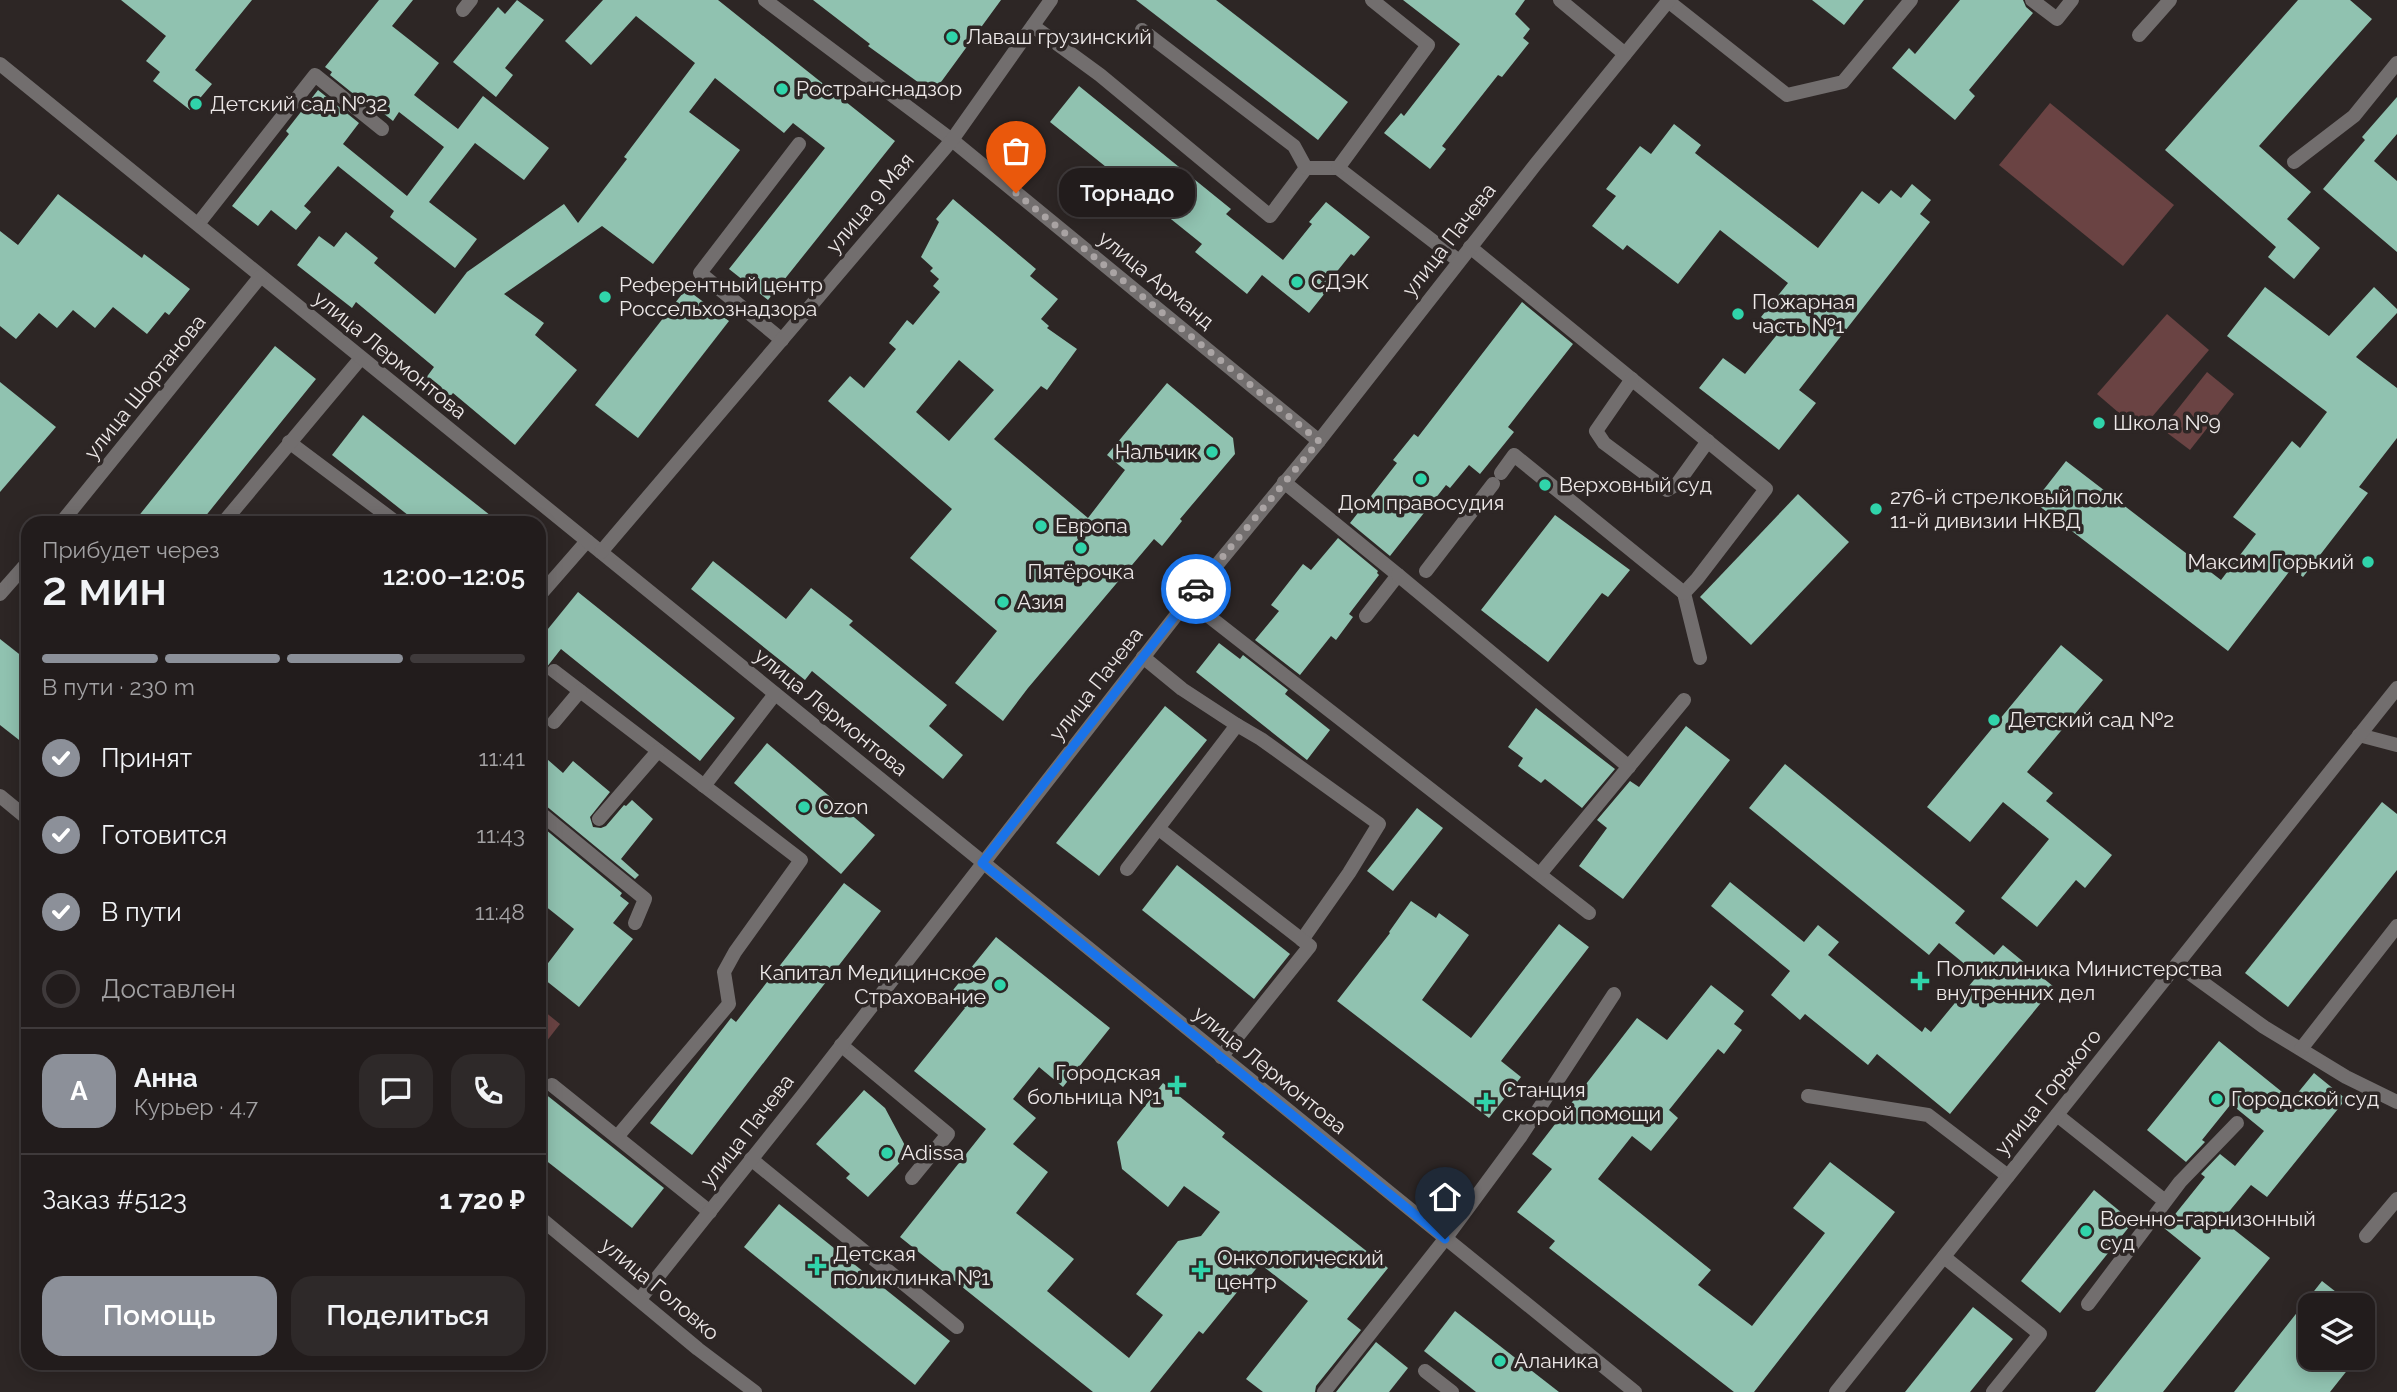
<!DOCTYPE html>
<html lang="ru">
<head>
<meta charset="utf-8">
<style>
	:root { --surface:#221c1c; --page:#2e2929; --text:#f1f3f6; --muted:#a2a1a3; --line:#3f3a3b; --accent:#8c9099 }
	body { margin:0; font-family:Raleway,sans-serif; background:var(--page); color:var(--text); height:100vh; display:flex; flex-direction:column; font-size:26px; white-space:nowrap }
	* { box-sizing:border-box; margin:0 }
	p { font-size:23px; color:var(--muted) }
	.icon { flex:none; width:38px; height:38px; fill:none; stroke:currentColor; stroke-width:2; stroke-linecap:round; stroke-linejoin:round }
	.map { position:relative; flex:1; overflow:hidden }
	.side { position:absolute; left:21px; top:516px; width:525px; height:854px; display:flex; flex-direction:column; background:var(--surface); border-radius:21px; box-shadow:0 4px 18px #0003,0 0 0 2px var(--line) }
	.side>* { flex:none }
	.buttons { position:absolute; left:2298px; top:1293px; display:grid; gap:14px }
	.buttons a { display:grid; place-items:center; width:77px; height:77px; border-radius:14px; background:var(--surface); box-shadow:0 4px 18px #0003,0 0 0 2px var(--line); font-size:35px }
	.pin { position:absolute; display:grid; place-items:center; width:60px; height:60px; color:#fff; margin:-72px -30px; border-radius:50% 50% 50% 0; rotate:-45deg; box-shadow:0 0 7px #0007 }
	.pin .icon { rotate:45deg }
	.courier { position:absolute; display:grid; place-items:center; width:70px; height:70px; margin:-35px; border:5px solid #1a73e8; border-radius:50%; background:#fff; color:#222; box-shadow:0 2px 9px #0007 }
	.bubble { position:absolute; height:49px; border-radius:21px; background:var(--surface); box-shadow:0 4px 18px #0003,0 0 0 2px var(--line); font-size:23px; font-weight:600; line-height:49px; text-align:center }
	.overview em { font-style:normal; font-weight:600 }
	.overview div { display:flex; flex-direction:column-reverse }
	.overview { display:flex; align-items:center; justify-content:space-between; height:119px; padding:0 21px }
	h1 { font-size:46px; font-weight:600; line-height:52px }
	.bar { display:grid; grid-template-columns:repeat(4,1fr); gap:10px 7px; align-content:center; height:84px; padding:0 21px }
	.bar i { height:9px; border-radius:5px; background:var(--line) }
	.bar .selected { background:var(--accent) }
	.bar p { grid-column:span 4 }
	.line { display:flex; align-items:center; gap:18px; padding:0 21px; border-top:2px solid var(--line) }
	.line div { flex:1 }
	.round { display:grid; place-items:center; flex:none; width:74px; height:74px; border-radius:21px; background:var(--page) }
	ol { padding:0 21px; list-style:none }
	li { display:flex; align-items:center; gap:21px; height:77px }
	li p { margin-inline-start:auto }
	li .icon { padding:7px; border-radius:50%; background:var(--accent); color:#fff; stroke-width:4 }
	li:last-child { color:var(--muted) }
	li i { width:38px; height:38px; border:4px solid var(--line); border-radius:50% }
	.primary-button { display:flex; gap:14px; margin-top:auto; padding:14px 21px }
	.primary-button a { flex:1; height:80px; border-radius:21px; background:var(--accent); color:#fff; font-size:28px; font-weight:600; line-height:80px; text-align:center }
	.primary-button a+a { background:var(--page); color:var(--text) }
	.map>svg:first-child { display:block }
	.green { fill:#6a4343 }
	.building { fill:#90c2b0; fill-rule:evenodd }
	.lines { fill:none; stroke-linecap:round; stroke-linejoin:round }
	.service { stroke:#726e6e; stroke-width:14 }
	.minor { stroke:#726e6e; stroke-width:14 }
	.tertiary { stroke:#726e6e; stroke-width:14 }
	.done { stroke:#aaa4a4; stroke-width:7; stroke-dasharray:0 12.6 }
	.route { stroke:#1a73e8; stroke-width:9 }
	.poi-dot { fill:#30d4aa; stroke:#2d2625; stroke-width:2.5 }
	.labels { text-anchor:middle; stroke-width:7; stroke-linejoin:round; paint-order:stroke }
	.poi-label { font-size:21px; fill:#ede8e8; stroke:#2d2625; text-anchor:start }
	.street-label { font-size:21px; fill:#ede8e8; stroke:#2d2625 }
</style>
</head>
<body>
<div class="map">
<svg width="2397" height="1392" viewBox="0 0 2397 1392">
	<rect width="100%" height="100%" fill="#2d2625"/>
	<g class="green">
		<polygon points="2050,103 2174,205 2123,266 1999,165"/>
		<polygon points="2167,314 2209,350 2140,431 2097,394"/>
		<polygon points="2207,372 2234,394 2190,450 2162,429"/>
		<polygon points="539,1007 560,1024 539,1051"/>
	</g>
	<g class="building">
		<polygon points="121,0 252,0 195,70 212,84 190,110 153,81 160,72 146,61 166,36"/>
		<polygon points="379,0 413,0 392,26 439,63 414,95 458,129 483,96 549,148 524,180 475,143 429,202 477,239 455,268 390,217 394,211 338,166 304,206 311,212 296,230 271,210 258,226 232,206 289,134 286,131 318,90 359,123 343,144 407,196 444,147 399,112 393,121 373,105 371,108 330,75 332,72 325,67"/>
		<polygon points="517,0 544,20 505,68 513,75 496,97 453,62 498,7 505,14"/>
		<polygon points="603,0 718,0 895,141 768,300 729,269 825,148 793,123 784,133 715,78 689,112 740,150 653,264 602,226 504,294 544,323 535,335 577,370 515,445 453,393 446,401 423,382 434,367 356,302 352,308 297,265 319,236 334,247 346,232 378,258 374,263 435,314 467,272 564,204 578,223 627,159 624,157 695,63 636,16 591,65 565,41"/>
		<polygon points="813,0 1001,0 933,93 868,46 870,44"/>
		<polygon points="1136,0 1216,0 1348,102 1318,140"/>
		<polygon points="1403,0 1525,0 1515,14 1530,29 1523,38 1529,43 1502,77 1498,75 1442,146 1446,149 1430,169 1384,133 1401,113 1404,116 1460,44"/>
		<polygon points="1812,0 1864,0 1844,25"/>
		<polygon points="1960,0 2023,0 2026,7 2033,13 1969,90 1975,96 1955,120 1892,68 1909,48 1915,54"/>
		<polygon points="2298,0 2350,0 2372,19 2259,146 2311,192 2287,219 2320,248 2294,279 2268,257 2276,247 2165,150"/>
		<polygon points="1079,86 1231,209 1226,214 1283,260 1312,224 1309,222 1326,202 1370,237 1354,256 1351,254 1322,290 1325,293 1309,313 1262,275 1247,294 1195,252 1202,244 1050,122"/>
		<polygon points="2397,97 2397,134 2374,161 2397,181 2397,252 2323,189 2365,140 2362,137"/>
		<polygon points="1674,124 1701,145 1695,153 1818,248 1862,191 1879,204 1891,190 1901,198 1912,184 1931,200 1920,214 1930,222 1799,390 1816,403 1779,450 1699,388 1723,358 1745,374 1780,331 1761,317 1788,283 1720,230 1678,284 1627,245 1623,250 1592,226 1616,196 1606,189 1640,146 1651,154"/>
		<polygon points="58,194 142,258 144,254 190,289 169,315 165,312 147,334 113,307 95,328 73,310 57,328 39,313 16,339 0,326 0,231 18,245"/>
		<path d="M953 199 1036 269 1030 276 1058 299 1041 319 1049 326 1047 328 1077 349 1047 390 1041 386 994 439 1088 518 1125 470 1107 455 1167 383 1233 438 1235 454 1180 519 1182 521 1162 546 1154 539 1028 688 1003 721 955 683 997 631 910 558 952 509 828 401 850 376 864 388 896 349 889 343 907 320 913 325 940 292 933 286 939 279 930 271 933 268 921 257 939 222 936 219ZM959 360 994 390 949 441 916 412Z"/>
		<polygon points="2265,287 2329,336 2374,287 2397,309 2397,313 2356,357 2397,388 2397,438 2359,487 2368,493 2303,577 2292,568 2228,651 2034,502 2066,461 2221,580 2256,534 2233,517 2292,441 2300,448 2327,412 2227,336"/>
		<polygon points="686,289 729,321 638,438 595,405"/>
		<polygon points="1522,302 1573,344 1508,427 1514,432 1480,474 1469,465 1450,488 1446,485 1390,556 1350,523 1397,463 1393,460 1414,434 1418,437"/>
		<polygon points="275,346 316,379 282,421 200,523 133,523"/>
		<polygon points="0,382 56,427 0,492"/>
		<polygon points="363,415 500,523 418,523 332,455"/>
		<polygon points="1798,494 1849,542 1751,645 1700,597"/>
		<polygon points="1555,515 1630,570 1608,597 1602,593 1548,662 1481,610"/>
		<polygon points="1338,538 1378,571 1377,573 1379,575 1349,614 1353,617 1336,640 1331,636 1300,675 1255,640 1279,611 1271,605 1303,564 1311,570"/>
		<polygon points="713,561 786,619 811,588 853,621 849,625 947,705 929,726 963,755 943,779 812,671 805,680 691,589"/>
		<polygon points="578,592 735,718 700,761 561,649 539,677 539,640"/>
		<polygon points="0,639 28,661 28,747 0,725"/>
		<polygon points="1219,643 1240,659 1243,655 1288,690 1285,694 1330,730 1307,760 1196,672"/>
		<polygon points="2061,645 2103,680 2027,772 2053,793 2046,801 2112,855 2085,888 2076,880 2037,927 2001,898 2049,839 2003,802 1970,842 1927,807"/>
		<polygon points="1165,706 1207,740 1099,876 1056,843"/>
		<polygon points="1536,708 1615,769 1582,808 1545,779 1541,783 1518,766 1523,758 1508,747"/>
		<polygon points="1686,726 1730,760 1623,899 1579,866 1607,828 1597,820 1630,781 1639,787"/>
		<polygon points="767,743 875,835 841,874 734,783"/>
		<polygon points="539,752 563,773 573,761 610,792 590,817 593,827 601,828 606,826 624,805 626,806 632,800 653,819 621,859 639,875 635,879 545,805 539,803"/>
		<polygon points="1785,764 1965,911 1955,923 1994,955 2003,945 2054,987 1950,1114 1877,1054 1868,1065 1805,1014 1800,1020 1771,995 1790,971 1711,906 1730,882 1804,942 1818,925 1839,942 1828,955 1922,1032 1925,1027 1931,1032 1978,975 1939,943 1929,955 1749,808"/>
		<polygon points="2382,802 2397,814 2397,870 2288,1007 2245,973"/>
		<polygon points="1417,808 1443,828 1393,891 1367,871"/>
		<polygon points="539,824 622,893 620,896 629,903 613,923 633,939 579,1007 539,975 574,929 539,901"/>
		<polygon points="1177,865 1290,954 1254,999 1142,910"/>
		<polygon points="844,883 881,911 692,1155 650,1123 731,1018 736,1022"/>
		<polygon points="1411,901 1436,918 1439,913 1469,935 1422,1000 1471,1038 1559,924 1589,947 1501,1061 1521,1077 1489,1118 1337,1001 1390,933 1389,932"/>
		<polygon points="996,937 1110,1028 1063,1087 1039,1067 1013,1099 1036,1118 1013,1144 1048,1172 1016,1213 1074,1259 1047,1291 1129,1358 1163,1315 1136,1294 1178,1241 1201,1236 1220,1212 1184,1186 1168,1207 1122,1169 1117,1142 1163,1083 1225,1133 1222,1137 1388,1268 1347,1319 1361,1330 1316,1386 1315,1392 1263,1392 1246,1379 1308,1301 1260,1264 1203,1334 1199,1331 1150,1392 1093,1392 900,1237 986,1129 914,1071 965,1008 949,995"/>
		<polygon points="1711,985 1744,1011 1734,1024 1742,1030 1724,1054 1718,1049 1669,1110 1678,1118 1651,1151 1632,1136 1598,1179 1711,1270 1698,1285 1752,1326 1825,1233 1793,1208 1830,1162 1895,1212 1754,1392 1734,1392 1549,1248 1555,1241 1517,1212 1552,1169 1532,1154 1637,1018 1667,1040"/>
		<polygon points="2219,1041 2292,1100 2314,1073 2346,1099 2267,1197 2251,1185 2222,1220 2270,1258 2163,1392 2095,1392 2201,1258 2164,1228 2205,1177 2201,1174 2220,1154 2235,1166 2264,1131 2231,1104 2202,1140 2205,1142 2186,1162 2147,1130"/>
		<polygon points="539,1089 664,1188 632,1228 539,1155"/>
		<polygon points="864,1090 885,1108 909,1153 868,1197 846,1178 850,1174 816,1144"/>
		<polygon points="2094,1190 2133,1222 2060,1313 2021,1281"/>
		<polygon points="779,1204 950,1341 915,1385 744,1247"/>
		<polygon points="2322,1281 2354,1306 2310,1306 2310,1358 2357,1358 2330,1392 2234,1392"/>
		<polygon points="1973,1307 2013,1339 1970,1392 1905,1392"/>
		<polygon points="1455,1311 1559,1392 1476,1392 1424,1351"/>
		<polygon points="1376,1342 1408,1368 1389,1392 1336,1392"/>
	</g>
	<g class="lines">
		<g class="service">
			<polyline points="1560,0 1625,54"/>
			<polyline points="2032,0 2057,19 2072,0"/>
			<polyline points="1668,1 1787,95 1843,82 1911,0"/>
			<polyline points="463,10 471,0"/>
			<polyline points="1033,26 1100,75 1270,216 1306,168"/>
			<polyline points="1142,30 1294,146 1306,168 1338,168 1459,261"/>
			<polyline points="2139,35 2170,0"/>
			<polyline points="2294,162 2354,116 2397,63"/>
			<polyline points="1338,168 1428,45 1372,0"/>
			<polyline points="198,224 315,75 382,129"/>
			<polyline points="1470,247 1766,489 1697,579 1684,593 1700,658"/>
			<polyline points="782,340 700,273 799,144"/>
			<polyline points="1632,379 1596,431 1604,443 1667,490 1677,484 1708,441"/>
			<polyline points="289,442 397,523"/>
			<polyline points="1501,473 1514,455 1684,593"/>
			<polyline points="1284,482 1398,575 1366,616"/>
			<polyline points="223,523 361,358"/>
			<polyline points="1426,571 1493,484"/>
			<polyline points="1398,575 1629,767"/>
			<polyline points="539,596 587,541"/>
			<polyline points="1188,600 1589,913"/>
			<polyline points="554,671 801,860 735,952 724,972 729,1004 617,1137"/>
			<polyline points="554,722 580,691"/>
			<polyline points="1237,725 1261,739 1379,824 1349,873 1302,940"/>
			<polyline points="2359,735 2397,745"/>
			<polyline points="704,786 775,694"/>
			<polyline points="539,812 645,899 635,923"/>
			<polyline points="599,819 658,751"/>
			<polyline points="1159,829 1310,946 1221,1057"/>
			<polyline points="1127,869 1237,725 1182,689 1143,657"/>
			<polyline points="1540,874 1684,700"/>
			<polyline points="2177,964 2264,1027 2346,1077 2397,1102"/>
			<polyline points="841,1045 948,1134 912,1178"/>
			<polyline points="2301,1049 2397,926"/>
			<polyline points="552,1085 710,1212"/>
			<polyline points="1808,1096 1928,1115 2008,1176"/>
			<polyline points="2057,1115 2165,1201"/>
			<polyline points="751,1159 957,1327"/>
			<polyline points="2366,1236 2397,1199"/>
			<polyline points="1944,1257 2040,1334 1993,1392"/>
			<polyline points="2088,1304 2180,1182 2237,1123"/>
			<polyline points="1425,1371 1452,1392"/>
			<polyline points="1324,1392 1445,1239 1521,1136 1614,994"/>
		</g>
		<g class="minor">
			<polyline points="765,0 952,140 1319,441"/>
			<polyline points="0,64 1635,1392"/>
			<polyline points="61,523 260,277"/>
			<polyline points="601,552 952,140 1051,0"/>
			<polyline points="0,594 28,562"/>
			<polyline points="640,1299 802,1096 1188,600 1319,441 1535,165 1669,0"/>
			<polyline points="1836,1392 2397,688"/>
		</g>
		<g class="tertiary">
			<polyline points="0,796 28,819"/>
			<polyline points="539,1217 698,1349 755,1392"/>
		</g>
	</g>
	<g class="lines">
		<polyline class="done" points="1016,193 1319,441 1196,589"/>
		<polyline class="route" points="1196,589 982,863 1445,1239"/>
	</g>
	<g class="poi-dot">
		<circle cx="952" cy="37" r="7"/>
		<circle cx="782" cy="89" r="7"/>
		<circle cx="196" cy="104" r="7"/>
		<circle cx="1297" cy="282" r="7"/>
		<circle cx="605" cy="297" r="7"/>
		<circle cx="1738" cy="314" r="7"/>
		<circle cx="2099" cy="423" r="7"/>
		<circle cx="1212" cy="452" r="7"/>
		<circle cx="1421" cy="479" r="7"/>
		<circle cx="1545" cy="485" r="7"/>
		<circle cx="1876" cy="509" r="7"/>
		<circle cx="1041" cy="526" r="7"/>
		<circle cx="1081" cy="548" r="7"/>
		<circle cx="2368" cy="562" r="7"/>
		<circle cx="1003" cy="602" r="7"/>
		<circle cx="1994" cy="720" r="7"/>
		<circle cx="804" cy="807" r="7"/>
		<path d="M1916.5 970.5h7v7h7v7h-7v7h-7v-7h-7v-7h7z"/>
		<circle cx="1000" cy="985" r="7"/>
		<path d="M1173.5 1074.5h7v7h7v7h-7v7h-7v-7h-7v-7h7z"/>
		<circle cx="2217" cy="1099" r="7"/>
		<path d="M1482.5 1091.5h7v7h7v7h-7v7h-7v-7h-7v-7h7z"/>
		<circle cx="887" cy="1153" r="7"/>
		<circle cx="2086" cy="1231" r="7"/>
		<path d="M813.5 1255.5h7v7h7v7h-7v7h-7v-7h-7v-7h7z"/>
		<path d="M1197.5 1259.5h7v7h7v7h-7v7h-7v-7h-7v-7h7z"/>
		<circle cx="1500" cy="1361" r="7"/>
	</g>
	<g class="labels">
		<g class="poi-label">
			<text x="966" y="44">Лаваш грузинский</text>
			<text x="796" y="96">Ространснадзор</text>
			<text x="210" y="111">Детский сад №32</text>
			<text x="1311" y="289">СДЭК</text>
			<text x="619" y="292">Референтный центр<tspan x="619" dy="24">Россельхознадзора</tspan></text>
			<text x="1752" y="309">Пожарная<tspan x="1752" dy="24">часть №1</tspan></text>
			<text x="2113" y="430">Школа №9</text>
			<text x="1198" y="459" text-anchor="end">Нальчик</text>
			<text x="1559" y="492">Верховный суд</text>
			<text x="1890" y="504">276-й стрелковый полк<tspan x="1890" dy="24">11-й дивизии НКВД</tspan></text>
			<text x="1421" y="510" text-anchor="middle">Дом правосудия</text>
			<text x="1055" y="533">Европа</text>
			<text x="2354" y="569" text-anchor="end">Максим Горький</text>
			<text x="1081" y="579" text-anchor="middle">Пятёрочка</text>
			<text x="1017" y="609">Азия</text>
			<text x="2008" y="727">Детский сад №2</text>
			<text x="818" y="814">Ozon</text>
			<text x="1936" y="976">Поликлиника Министерства<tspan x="1936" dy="24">внутренних дел</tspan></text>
			<text x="986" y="980" text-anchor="end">Капитал Медицинское<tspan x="986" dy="24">Страхование</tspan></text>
			<text x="1161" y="1080" text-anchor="end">Городская<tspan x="1161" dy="24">больница №1</tspan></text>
			<text x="1502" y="1097">Станция<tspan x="1502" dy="24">скорой помощи</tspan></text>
			<text x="2231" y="1106">Городской суд</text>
			<text x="901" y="1160">Adissa</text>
			<text x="2100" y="1226">Военно-гарнизонный<tspan x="2100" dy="24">суд</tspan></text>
			<text x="833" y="1261">Детская<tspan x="833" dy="24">поликлинка №1</tspan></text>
			<text x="1217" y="1265">Онкологический<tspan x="1217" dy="24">центр</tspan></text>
			<text x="1514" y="1368">Аланика</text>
		</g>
		<g class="street-label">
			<text transform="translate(870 203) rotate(-50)" y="7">улица 9 Мая</text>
			<text transform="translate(1449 240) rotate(-52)" y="7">улица Пачева</text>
			<text transform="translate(1156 280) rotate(39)" y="7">улица Арманд</text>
			<text transform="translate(390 355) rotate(39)" y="7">улица Лермонтова</text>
			<text transform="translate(145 387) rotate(-51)" y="7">улица Шортанова</text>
			<text transform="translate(1096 684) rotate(-52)" y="7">улица Пачева</text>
			<text transform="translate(831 712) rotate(39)" y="7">улица Лермонтова</text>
			<text transform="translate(1270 1070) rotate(39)" y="7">улица Лермонтова</text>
			<text transform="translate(2048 1092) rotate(-51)" y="7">улица Горького</text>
			<text transform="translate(747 1131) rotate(-52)" y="7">улица Пачева</text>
			<text transform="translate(660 1289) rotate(40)" y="7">улица Головко</text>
		</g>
	</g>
</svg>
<div class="buttons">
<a><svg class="icon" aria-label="layers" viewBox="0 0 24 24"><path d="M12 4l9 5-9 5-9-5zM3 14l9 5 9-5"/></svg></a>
</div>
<div class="pin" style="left:1016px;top:193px;background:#ea580c"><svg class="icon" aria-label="bag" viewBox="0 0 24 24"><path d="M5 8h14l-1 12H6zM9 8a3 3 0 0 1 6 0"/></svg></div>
<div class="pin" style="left:1445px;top:1239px;background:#1f2937"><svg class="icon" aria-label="home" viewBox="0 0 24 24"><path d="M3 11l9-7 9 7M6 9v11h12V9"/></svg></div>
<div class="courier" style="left:1196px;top:589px"><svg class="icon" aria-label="car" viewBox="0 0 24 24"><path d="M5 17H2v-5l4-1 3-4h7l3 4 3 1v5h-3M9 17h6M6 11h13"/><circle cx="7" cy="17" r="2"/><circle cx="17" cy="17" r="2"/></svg></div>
<div class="bubble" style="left:1059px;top:168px;width:136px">Торнадо</div>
<section class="side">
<div class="overview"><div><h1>2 мин</h1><p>Прибудет через</p></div><em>12:00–12:05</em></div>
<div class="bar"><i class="selected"></i><i class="selected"></i><i class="selected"></i><i></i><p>В пути · 230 m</p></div>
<ol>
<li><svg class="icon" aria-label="check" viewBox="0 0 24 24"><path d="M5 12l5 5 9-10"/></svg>Принят<p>11:41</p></li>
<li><svg class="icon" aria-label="check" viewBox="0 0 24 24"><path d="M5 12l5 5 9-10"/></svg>Готовится<p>11:43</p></li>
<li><svg class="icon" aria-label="check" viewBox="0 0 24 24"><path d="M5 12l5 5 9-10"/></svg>В пути<p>11:48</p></li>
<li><i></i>Доставлен</li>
</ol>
<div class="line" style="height:126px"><b class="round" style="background:var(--accent);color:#fff">А</b><div><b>Анна</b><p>Курьер · 4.7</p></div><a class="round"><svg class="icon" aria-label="chat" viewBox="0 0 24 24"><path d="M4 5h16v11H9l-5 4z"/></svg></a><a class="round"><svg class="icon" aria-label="phone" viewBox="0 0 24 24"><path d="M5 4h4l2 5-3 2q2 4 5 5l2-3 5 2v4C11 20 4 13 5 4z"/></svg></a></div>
<div class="line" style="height:91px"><div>Заказ #5123</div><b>1 720 ₽</b></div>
<div class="primary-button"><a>Помощь</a><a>Поделиться</a></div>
</section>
</div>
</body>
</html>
